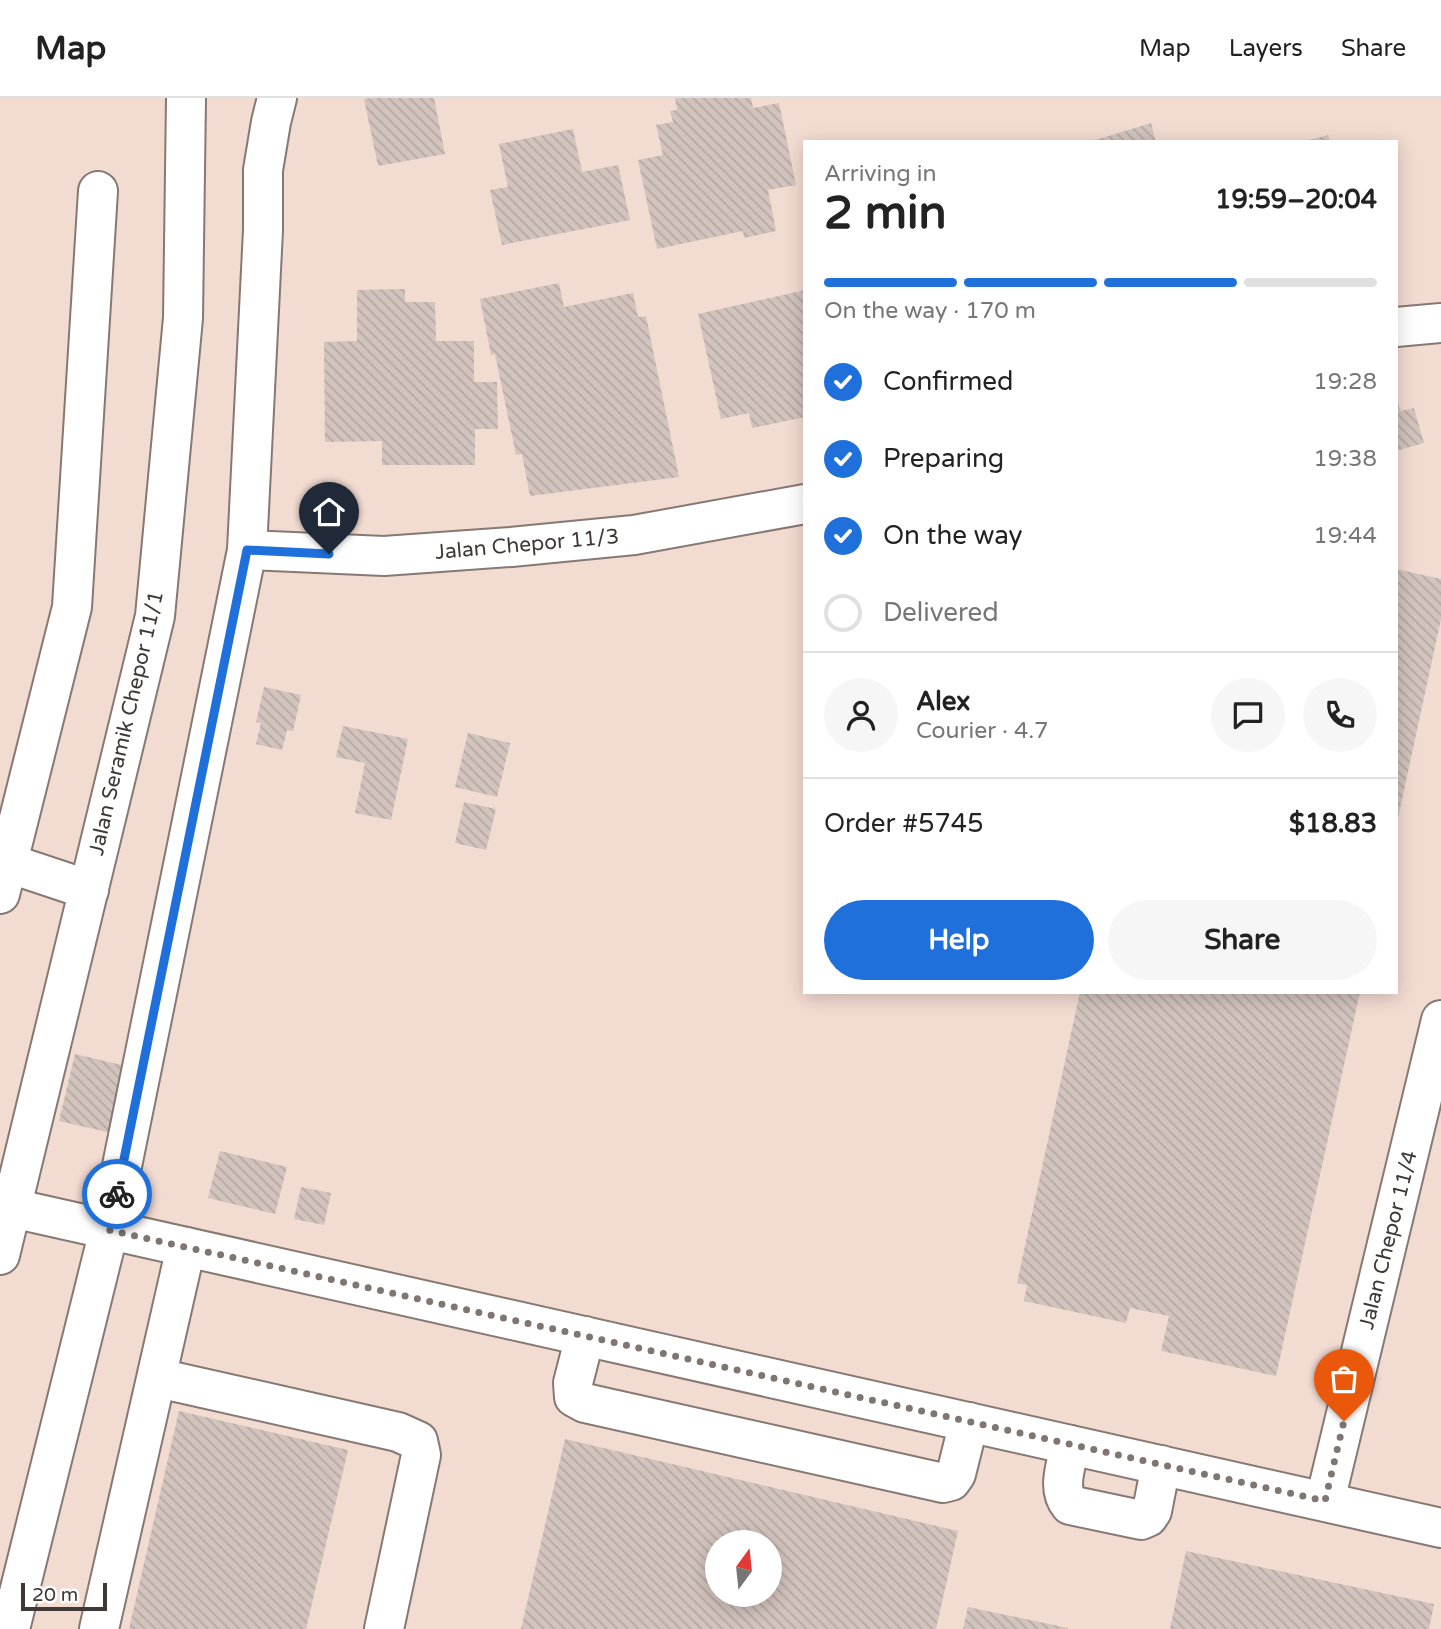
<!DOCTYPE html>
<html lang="en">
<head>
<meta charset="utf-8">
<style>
	:root { --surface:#fff; --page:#f6f6f6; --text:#222; --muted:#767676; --line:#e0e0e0; --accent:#1f70db }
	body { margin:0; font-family:"Varela Round",sans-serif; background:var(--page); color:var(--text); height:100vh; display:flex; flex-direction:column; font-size:26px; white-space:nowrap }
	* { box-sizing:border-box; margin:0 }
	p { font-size:23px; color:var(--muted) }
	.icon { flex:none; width:38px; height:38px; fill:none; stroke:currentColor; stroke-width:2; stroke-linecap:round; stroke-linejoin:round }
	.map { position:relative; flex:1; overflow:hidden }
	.panel { position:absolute; left:803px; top:42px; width:595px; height:854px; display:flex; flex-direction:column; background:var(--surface); border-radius:0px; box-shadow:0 4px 18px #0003 }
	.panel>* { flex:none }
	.needle { width:46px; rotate:15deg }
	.tools { position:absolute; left:705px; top:1432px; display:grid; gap:14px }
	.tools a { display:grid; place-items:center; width:77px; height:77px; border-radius:50%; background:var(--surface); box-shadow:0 4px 18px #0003; font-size:35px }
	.scale { position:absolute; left:21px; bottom:18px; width:86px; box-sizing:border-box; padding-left:7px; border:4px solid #3e3836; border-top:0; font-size:19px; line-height:24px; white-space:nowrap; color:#3e3836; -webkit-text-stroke:5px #fff; paint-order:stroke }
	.pin { position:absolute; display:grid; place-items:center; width:60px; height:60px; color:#fff; margin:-72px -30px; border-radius:50% 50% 50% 0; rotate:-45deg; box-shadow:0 0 7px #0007 }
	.pin .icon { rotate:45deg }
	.courier { position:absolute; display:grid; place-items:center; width:70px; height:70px; margin:-35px; border:5px solid #1f70db; border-radius:50%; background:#fff; color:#222; box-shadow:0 2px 9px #0007 }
	.overview em { font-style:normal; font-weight:700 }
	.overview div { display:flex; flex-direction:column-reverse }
	.overview { display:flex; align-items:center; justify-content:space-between; height:119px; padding:0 21px }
	h1 { font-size:46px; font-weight:700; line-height:52px }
	.bar { display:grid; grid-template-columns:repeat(4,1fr); gap:10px 7px; align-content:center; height:84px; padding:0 21px }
	.bar i { height:9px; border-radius:5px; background:var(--line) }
	.bar .current { background:var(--accent) }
	.bar p { grid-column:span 4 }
	.line { display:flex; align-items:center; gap:18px; padding:0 21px; border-top:2px solid var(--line) }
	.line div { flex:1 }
	.round { display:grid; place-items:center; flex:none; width:74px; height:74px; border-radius:37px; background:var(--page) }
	ol { padding:0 21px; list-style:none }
	li { display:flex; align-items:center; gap:21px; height:77px }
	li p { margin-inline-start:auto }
	li .icon { padding:7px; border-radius:50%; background:var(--accent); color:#fff; stroke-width:4 }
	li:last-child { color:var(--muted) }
	li i { width:38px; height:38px; border:4px solid var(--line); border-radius:50% }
	.button { display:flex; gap:14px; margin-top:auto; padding:14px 21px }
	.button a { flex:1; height:80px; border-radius:42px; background:var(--accent); color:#fff; font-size:28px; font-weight:700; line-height:80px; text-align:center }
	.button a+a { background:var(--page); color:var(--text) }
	header { display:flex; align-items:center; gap:42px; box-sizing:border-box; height:98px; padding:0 35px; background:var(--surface); border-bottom:2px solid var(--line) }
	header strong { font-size:33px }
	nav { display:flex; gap:38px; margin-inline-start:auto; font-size:24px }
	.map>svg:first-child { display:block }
	.built { fill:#f2dbd1; fill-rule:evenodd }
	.building { fill:url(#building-back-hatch); fill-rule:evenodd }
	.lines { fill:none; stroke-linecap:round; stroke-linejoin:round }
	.minor-casing { stroke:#867973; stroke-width:42 }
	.minor { stroke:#fff; stroke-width:38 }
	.done { stroke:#7f7672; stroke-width:7; stroke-dasharray:0 12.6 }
	.route { stroke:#1f70db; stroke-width:9 }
	.labels { text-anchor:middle; stroke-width:5; stroke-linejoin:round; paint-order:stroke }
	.street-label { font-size:21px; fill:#3e3836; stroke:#fff }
</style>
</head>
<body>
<header>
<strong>Map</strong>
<nav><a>Map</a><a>Layers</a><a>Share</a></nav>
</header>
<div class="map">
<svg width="1441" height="1531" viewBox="0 0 1441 1531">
	<defs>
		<pattern id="building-back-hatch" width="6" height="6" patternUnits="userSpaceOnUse" patternTransform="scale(1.75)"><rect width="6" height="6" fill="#d2c3bd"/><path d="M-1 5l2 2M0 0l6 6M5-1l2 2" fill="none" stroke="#b5a8a3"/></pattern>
	</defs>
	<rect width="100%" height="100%" fill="#f7e8e1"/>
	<path class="built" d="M0 0H1441V1531H0ZM805 44H1396V894H805ZM718 1444H770V1496H718Z"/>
	<g class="building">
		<polygon points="370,0 434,0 445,56 378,68 364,1"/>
		<polygon points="675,0 751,0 753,10 779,5 796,87 768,92 776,133 744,140 743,133 657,151 638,62 663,57 656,27 673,24 670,13 677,12"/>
		<polygon points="1151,25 1156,44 1092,44 1092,43"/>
		<polygon points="573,31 582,74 618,67 630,122 502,147 490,92 508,89 499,46"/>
		<polygon points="1328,37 1330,44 1306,44 1306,43"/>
		<polygon points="559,185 564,209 633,195 638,219 646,218 679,379 530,398 522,356 516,357 495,256 491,257 480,201"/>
		<polygon points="405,191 405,204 435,204 436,243 474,243 474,284 497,284 498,331 475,331 475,367 382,367 382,343 325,344 324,244 357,243 357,192"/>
		<polygon points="805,192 805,319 752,330 749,315 721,321 698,216"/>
		<polygon points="1396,300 1401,313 1414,310 1424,345 1396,353"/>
		<polygon points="1396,471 1441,481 1441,521 1398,720"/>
		<polygon points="264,589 301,597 293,633 287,632 282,652 256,646 261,625 256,624"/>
		<polygon points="343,628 408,641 391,722 355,715 365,665 336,659"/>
		<polygon points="468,635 510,645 497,699 455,689"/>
		<polygon points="464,704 496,711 486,752 455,745"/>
		<polygon points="1080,894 1360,894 1276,1278 1161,1253 1169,1218 1130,1210 1126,1225 1024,1203 1027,1187 1017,1185"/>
		<polygon points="75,956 126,968 111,1035 59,1023"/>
		<polygon points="220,1053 287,1069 275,1116 208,1100"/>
		<polygon points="301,1089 331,1095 324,1127 294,1121"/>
		<polygon points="179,1313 348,1352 306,1531 129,1531"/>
		<path d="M565 1341 958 1433 936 1531H521ZM718 1444H770V1496H718Z"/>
		<polygon points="1186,1453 1434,1506 1429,1531 1170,1531"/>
		<polygon points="968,1509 1068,1530 1068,1531 963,1531"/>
	</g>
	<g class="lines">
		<defs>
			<g id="minor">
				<polyline points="1396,229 1441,225"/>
				<polyline points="247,452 384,458 511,449 634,437 805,406"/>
				<polyline points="8,765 89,792"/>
				<polyline points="0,796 72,509 98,93"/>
				<polyline points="12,1110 1441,1430"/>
				<polyline points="0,1157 155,518 183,220 186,0"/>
				<polyline points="585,1238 573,1285 574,1299 585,1305 943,1385 951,1383 956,1376 969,1324"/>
				<polyline points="158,1280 398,1334 418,1343 421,1357 384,1531"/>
				<path d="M1070 1347C1067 1366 1056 1390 1070 1407L1141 1422 1148 1419 1152 1413 1161 1367"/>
				<polyline points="1325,1403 1441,922"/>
				<polyline points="10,1531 109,1132 247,452 263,132 263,72 271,24 277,0"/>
				<polyline points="99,1531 186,1149"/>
			</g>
		</defs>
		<use href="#minor" class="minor-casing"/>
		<use href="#minor" class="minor"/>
	</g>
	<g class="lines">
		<polyline class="done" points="117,1096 109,1132 1325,1403 1344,1323"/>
		<polyline class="route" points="117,1096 247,452 329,456"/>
	</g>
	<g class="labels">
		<g class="street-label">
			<text transform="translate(527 446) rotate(-5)" y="7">Jalan Chepor 11/3</text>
			<text transform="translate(126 625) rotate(-77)" y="7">Jalan Seramik Chepor 11/1</text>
			<text transform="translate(1388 1142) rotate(-76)" y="7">Jalan Chepor 11/4</text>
		</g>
	</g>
</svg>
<div class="tools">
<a><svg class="needle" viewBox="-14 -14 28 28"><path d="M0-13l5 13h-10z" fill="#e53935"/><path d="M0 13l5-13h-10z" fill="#767676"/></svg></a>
</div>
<div class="scale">20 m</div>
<div class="pin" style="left:1344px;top:1323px;background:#ea580c"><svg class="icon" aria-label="bag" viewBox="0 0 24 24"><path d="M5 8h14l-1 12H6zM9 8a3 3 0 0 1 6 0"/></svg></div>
<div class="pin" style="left:329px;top:456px;background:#1f2937"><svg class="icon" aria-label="home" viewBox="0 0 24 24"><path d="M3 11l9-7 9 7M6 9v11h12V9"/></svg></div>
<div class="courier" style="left:117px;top:1096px"><svg class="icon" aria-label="bike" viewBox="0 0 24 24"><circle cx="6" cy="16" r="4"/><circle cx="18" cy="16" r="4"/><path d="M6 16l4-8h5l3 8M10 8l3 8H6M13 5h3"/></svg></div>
<section class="panel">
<div class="overview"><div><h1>2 min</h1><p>Arriving in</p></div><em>19:59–20:04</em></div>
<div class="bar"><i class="current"></i><i class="current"></i><i class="current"></i><i></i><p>On the way · 170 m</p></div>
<ol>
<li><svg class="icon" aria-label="check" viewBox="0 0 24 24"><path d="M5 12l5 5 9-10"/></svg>Confirmed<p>19:28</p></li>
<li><svg class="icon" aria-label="check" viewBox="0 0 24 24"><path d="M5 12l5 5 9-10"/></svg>Preparing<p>19:38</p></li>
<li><svg class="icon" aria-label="check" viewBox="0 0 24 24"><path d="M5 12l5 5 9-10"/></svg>On the way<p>19:44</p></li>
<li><i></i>Delivered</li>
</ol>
<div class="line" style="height:126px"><a class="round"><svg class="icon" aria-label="person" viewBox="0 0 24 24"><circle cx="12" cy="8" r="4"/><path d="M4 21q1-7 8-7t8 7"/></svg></a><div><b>Alex</b><p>Courier · 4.7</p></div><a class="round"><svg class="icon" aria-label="chat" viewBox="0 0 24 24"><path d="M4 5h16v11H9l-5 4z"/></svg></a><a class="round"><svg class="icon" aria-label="phone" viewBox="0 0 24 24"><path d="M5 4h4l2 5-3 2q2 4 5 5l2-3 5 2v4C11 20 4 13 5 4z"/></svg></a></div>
<div class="line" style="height:91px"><div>Order #5745</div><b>$18.83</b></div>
<div class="button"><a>Help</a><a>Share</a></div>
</section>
</div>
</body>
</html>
